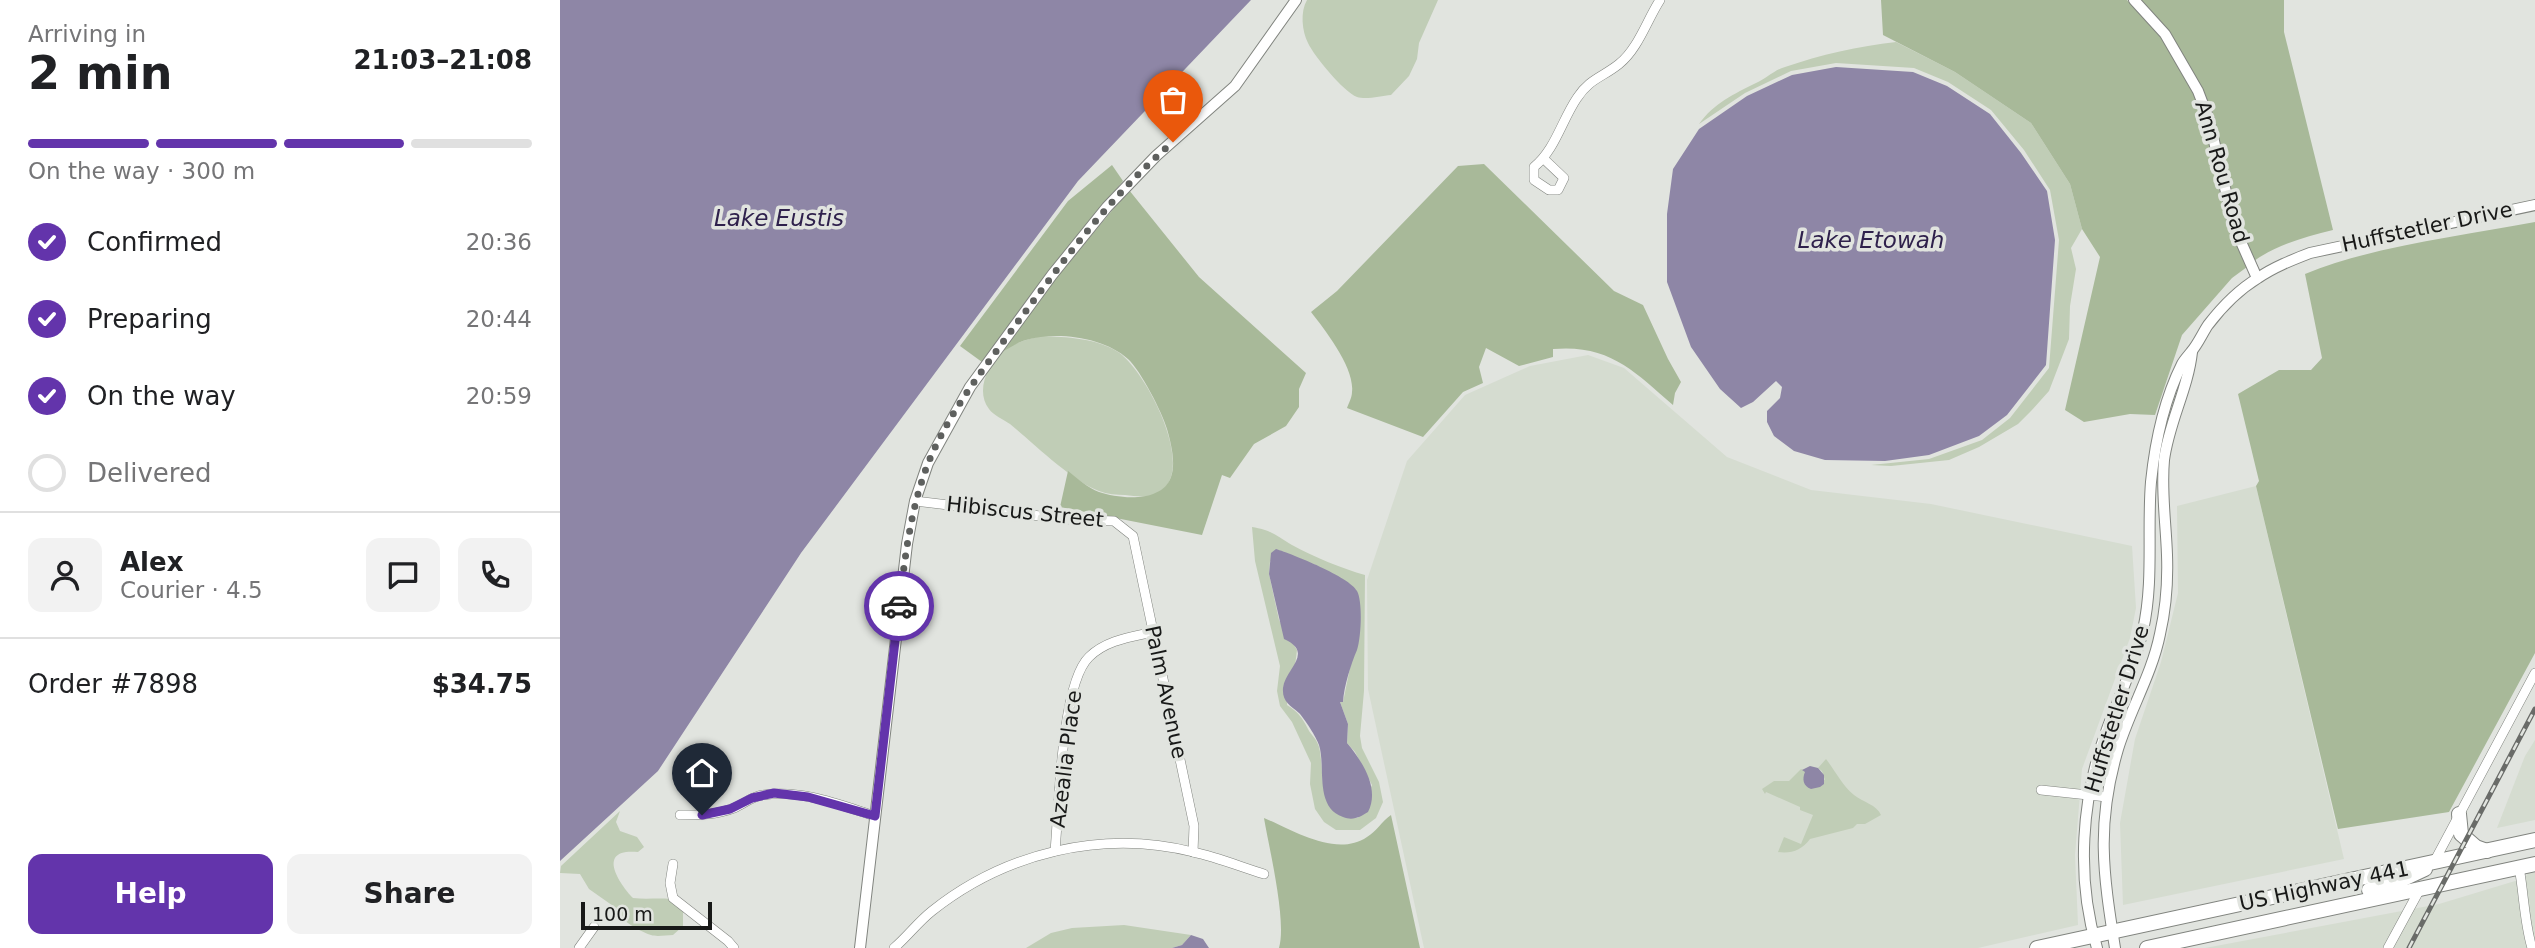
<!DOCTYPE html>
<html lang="en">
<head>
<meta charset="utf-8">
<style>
	:root { --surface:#fff; --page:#f2f2f2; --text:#202124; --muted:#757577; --line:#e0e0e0; --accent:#6334ab }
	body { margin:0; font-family:"DejaVu Sans",sans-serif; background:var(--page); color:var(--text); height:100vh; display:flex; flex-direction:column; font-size:26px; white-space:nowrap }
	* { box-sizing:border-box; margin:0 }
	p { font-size:23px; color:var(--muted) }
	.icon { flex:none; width:38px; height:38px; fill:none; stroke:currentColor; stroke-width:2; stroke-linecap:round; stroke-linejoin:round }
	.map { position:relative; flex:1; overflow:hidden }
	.side { display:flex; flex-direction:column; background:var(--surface); width:560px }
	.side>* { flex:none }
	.scale { position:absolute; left:21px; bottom:18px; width:131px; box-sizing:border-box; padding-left:7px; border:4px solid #181918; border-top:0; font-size:19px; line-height:24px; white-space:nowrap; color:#181918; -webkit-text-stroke:5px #e1e4df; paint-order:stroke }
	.pin { position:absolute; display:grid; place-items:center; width:60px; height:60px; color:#fff; margin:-72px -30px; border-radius:50% 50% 50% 0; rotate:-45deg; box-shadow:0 0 7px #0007 }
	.pin .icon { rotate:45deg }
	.courier { position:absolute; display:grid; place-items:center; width:70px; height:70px; margin:-35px; border:5px solid #6334ab; border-radius:50%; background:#fff; color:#222; box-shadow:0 2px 9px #0007 }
	.summary em { font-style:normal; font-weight:800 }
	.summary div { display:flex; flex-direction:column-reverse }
	.summary { display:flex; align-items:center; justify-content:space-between; height:119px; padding:0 28px }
	h1 { font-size:46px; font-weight:800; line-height:52px }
	.bar { display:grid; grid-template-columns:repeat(4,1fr); gap:10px 7px; align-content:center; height:84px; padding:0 28px }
	.bar i { height:9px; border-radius:5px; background:var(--line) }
	.bar .on { background:var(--accent) }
	.bar p { grid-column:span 4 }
	.line { display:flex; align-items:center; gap:18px; padding:0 28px; border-top:2px solid var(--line) }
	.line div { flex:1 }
	.round { display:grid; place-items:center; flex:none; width:74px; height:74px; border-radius:14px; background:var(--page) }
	ol { padding:0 28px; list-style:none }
	li { display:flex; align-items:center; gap:21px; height:77px }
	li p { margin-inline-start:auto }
	li .icon { padding:7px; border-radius:50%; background:var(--accent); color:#fff; stroke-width:4 }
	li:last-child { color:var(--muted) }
	li i { width:38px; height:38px; border:4px solid var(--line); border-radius:50% }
	.primary-button { display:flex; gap:14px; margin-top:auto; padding:14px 28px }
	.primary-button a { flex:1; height:80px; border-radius:14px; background:var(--accent); color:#fff; font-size:28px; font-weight:800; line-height:80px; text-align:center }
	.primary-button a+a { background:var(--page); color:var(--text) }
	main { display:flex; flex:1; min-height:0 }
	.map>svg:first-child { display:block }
	.built { fill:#d5dcd0 }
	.green { fill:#c0cdb6; fill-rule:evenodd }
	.forest { fill:#a8b999 }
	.water { fill:#8e86a6 }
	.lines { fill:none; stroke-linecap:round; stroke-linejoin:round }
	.minor-casing { stroke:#81847f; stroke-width:10 }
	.tertiary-casing { stroke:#81847f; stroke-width:12 }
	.primary-casing { stroke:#81847f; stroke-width:16 }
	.minor { stroke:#fff; stroke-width:9 }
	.tertiary { stroke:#fff; stroke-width:10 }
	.primary { stroke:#fff; stroke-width:14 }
	.rail-casing { stroke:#696b68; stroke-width:5 }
	.rail { stroke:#e1e4df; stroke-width:2.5; stroke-dasharray:8; stroke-linecap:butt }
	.done { stroke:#5e605e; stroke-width:7; stroke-dasharray:0 12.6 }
	.route { stroke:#6334ab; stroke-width:9 }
	.labels { text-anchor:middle; stroke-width:7; stroke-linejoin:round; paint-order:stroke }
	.street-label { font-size:21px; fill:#181918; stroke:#e1e4df }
	.water-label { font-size:23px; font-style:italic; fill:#2f214c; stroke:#e1e4df }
</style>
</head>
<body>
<main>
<section class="side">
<div class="summary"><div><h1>2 min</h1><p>Arriving in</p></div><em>21:03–21:08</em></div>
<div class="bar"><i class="on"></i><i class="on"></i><i class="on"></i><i></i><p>On the way · 300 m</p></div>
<ol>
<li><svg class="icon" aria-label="check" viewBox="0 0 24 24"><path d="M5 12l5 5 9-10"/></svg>Confirmed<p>20:36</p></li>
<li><svg class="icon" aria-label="check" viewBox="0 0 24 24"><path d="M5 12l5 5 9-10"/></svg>Preparing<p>20:44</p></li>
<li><svg class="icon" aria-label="check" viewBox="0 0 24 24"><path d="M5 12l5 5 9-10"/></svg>On the way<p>20:59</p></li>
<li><i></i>Delivered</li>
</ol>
<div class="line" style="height:126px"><a class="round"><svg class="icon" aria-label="person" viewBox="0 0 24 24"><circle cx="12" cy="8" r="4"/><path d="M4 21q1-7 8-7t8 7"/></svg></a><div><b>Alex</b><p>Courier · 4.5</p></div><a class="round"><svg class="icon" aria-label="chat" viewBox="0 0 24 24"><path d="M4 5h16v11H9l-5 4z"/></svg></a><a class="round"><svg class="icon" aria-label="phone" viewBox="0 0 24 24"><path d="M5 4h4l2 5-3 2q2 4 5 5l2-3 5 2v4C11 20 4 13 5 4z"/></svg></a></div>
<div class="line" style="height:91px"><div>Order #7898</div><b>$34.75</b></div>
<div class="primary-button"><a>Help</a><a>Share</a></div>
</section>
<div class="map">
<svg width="1975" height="948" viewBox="0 0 1975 948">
	<rect width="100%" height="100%" fill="#e1e4df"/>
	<g class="built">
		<polygon points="1028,355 1064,368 1167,457 1251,490 1371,504 1572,546 1576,608 1570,638 1522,769 1515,855 1518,925 1418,948 864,948 808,689 807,580 847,461 905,395 970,366"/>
		<polygon points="1696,486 1784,859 1563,905 1560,823 1575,739 1601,662 1618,593 1617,506"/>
		<polygon points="1975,740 1975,820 1937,828 1965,756"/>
		<polygon points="1975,872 1975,948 1645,948 1879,904 1965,878 1968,873"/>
	</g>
	<g class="green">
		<path d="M747 0H878L859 43 857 59 849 76 831 95C821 96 806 100 797 97 784 92 754 56 748 43 742 31 740 12 747 0Z"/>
		<path d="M1336 42 1395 72 1471 123 1510 184 1522 229 1511 248 1516 269 1510 306 1509 339 1489 391 1471 411 1458 424 1419 447 1389 460 1331 466 1311 465 1369 459 1422 440 1450 418 1489 368 1499 240 1490 190 1464 150 1431 110 1388 82 1354 68 1276 63 1231 71 1185 93 1139 124C1154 103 1174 94 1196 83 1206 79 1214 70 1225 67 1260 55 1299 46 1336 42Z"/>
		<path d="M481 336C507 337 536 338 558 352 585 369 641 474 596 494 587 498 575 496 565 495 557 495 547 494 539 491 513 482 473 443 450 424 444 420 433 415 429 409 415 391 428 364 442 352 453 343 468 339 481 336Z"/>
		<path d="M692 527C711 530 716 535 732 545 752 556 783 569 805 575L804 691 800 736 802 748 819 782 823 802 816 818 800 830H776L764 822 755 809 750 784 751 763 732 722 720 706 717 691 720 666 695 561ZM710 561 754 564 770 573 797 648 792 658 783 702H780L788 724 787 743 795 752 812 785 798 818C754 819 766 775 759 747 757 739 751 735 748 729 742 717 738 712 727 705L730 672 735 666 737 650 719 620 709 574Z"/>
		<path d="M1266 759C1276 772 1282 785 1294 795 1303 802 1317 805 1321 815L1305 824H1297L1293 828 1250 839C1242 850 1231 854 1218 852L1224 837 1241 844 1253 815 1240 810V807L1206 792 1205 794 1202 789 1214 781H1229L1241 769 1265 780 1262 771 1258 768Z"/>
		<path d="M60 811 56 822 60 831 77 837 84 847 78 852C36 848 58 882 73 898 88 900 102 897 117 900L123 912V926L113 935C106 935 97 937 91 935 79 931 59 920 56 908L29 889 20 874 0 873 1 866Z"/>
		<polygon points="564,925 631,935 622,945 612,948 466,948 491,933 512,928"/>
	</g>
	<g class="forest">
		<polygon points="1321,0 1567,0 1601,37 1634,93 1645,121 1663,206 1687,267 1672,278 1622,335 1595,415 1570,414 1524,422 1505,410 1540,257 1522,229 1510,184 1471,123 1395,72 1323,35"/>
		<path d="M1581 0H1724V32L1773 230C1745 237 1718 244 1694 261L1678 225 1642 89 1608 31Z"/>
		<path d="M924 164 1054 291 1083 305 1108 359 1121 382 1115 393 1113 405C1074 371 1049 344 993 349V357L959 366 926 348 919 367 923 383 903 392 863 437 787 408C789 403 792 397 792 392 795 368 765 330 751 312L777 291 898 166Z"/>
		<polygon points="552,165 563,181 489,271 422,362 400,346 508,201"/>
		<path d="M569 190 639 277 746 373 739 389V407L726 426 694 444 670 478 662 475 642 535 500 507 508 471C517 478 528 488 539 492 560 499 602 503 611 477 616 463 611 443 607 429 602 412 581 371 568 359 544 337 496 331 466 340 458 342 450 348 442 352L496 278Z"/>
		<path d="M1975 222V653L1889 812 1778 829 1696 486 1699 481 1678 394 1719 370H1751L1762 358 1745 274C1813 246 1902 236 1975 222Z"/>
		<path d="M831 815 860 948H719C727 921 709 848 704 818 733 830 776 858 807 837 816 832 822 821 831 815Z"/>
	</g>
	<g class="water">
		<polygon points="0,0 691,0 518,181 241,553 98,771 0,861"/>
		<polygon points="1276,67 1353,72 1387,86 1430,114 1461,153 1487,191 1495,240 1486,365 1447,415 1419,436 1369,455 1325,461 1265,460 1234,451 1214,436 1207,422 1207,411 1220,398 1222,387 1216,381 1193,402 1181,408 1160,389 1131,347 1107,282 1107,214 1113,169 1139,129 1187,96 1232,75"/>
		<path d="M716 549C732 554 790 577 797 591 803 602 801 638 797 650 791 664 784 686 783 702H780L788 724 787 743C803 762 820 789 808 812 800 817 793 821 783 817 754 807 766 767 759 745 757 738 744 718 739 713 730 705 722 702 723 688 725 669 755 653 724 639L709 574 711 553Z"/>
		<path d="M1250 766 1258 768 1264 775V784L1260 787 1251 789C1243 786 1242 779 1245 772L1242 770Z"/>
		<polygon points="631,935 643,939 649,948 612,948 622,945"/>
	</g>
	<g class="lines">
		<defs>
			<g id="minor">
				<path d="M984 159 1004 178 998 190H989L974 180V167C995 150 1002 120 1017 98 1029 79 1043 77 1059 64 1078 49 1087 20 1100 0"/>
				<polyline points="355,501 505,519 554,521 573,536 634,826 633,852"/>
				<polyline points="1481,790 1547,797"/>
				<path d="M120 815C138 815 156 815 174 808 184 804 192 796 203 795 241 789 280 805 315 816"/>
				<path d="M495 851C499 809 501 684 529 657 546 640 571 637 593 632"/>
				<polyline points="1874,862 1975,673"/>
				<polyline points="113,864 110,883 113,898 168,941 174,948"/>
				<path d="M1959 867C1964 894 1964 921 1972 948"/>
				<polyline points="19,948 34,927"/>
				<path d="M334 948C348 936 358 922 372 911 445 853 542 829 633 852 657 857 681 867 704 874"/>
				<polyline points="1828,948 1860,889"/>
			</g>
			<g id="tertiary">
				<polyline points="1574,0 1605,34 1638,91 1649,120 1674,226 1697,278"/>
				<polyline points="300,948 347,544 355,501 368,463 410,387 492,275 547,207 596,156 675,86 736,0"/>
				<path d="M1537 948C1516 878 1521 798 1547 729 1559 696 1575 665 1583 630 1594 581 1587 531 1591 482 1595 443 1604 400 1622 364 1624 360 1628 356 1631 352 1638 344 1642 334 1648 325 1661 308 1680 289 1698 278 1714 267 1732 260 1750 253L1975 205"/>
				<path d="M1555 948C1543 872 1536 824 1558 749 1570 710 1592 674 1600 634 1606 608 1608 582 1607 555 1606 523 1601 492 1604 460 1609 422 1628 389 1632 352"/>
			</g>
			<g id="primary">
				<polyline points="1899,814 1901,834 1916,847 1927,851"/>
				<polyline points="1809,890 1835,883 1865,869"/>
				<polyline points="1477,948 1975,840"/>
				<polyline points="1587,948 1975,864"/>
			</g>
		</defs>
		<use href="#minor" class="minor-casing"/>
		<use href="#tertiary" class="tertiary-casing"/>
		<use href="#primary" class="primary-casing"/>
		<use href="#minor" class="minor"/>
		<use href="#tertiary" class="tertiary"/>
		<use href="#primary" class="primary"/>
		<defs>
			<polyline id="rail" points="1849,948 1975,709"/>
		</defs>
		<use href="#rail" class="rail-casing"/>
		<use href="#rail" class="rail"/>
	</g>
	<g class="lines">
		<path class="done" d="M339 606C345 558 350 512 367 466 387 415 422 371 454 327 503 261 551 195 613 142"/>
		<polyline class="route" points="142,815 170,809 192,798 214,793 248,797 315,816 339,606"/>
	</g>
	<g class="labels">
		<g class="street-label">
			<text transform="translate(1662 172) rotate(74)" y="7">Ann Rou Road</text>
			<text transform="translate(1867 227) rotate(-12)" y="7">Huffstetler Drive</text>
			<text transform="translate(465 512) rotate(6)" y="7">Hibiscus Street</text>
			<text transform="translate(606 692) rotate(78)" y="7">Palm Avenue</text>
			<text transform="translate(1557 709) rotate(-73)" y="7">Huffstetler Drive</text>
			<text transform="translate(506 759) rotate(-83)" y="7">Azealia Place</text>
			<text transform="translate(1764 886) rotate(-12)" y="7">US Highway 441</text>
		</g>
		<g class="water-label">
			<text x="219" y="226">Lake Eustis</text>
			<text x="1311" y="248">Lake Etowah</text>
		</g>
	</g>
</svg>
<div class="scale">100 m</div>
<div class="pin" style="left:613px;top:142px;background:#ea580c"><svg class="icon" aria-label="bag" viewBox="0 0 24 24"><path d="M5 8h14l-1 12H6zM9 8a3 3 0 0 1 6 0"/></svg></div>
<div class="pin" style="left:142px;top:815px;background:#1f2937"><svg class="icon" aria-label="home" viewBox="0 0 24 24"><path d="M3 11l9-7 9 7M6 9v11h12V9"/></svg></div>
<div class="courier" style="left:339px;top:606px"><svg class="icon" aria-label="car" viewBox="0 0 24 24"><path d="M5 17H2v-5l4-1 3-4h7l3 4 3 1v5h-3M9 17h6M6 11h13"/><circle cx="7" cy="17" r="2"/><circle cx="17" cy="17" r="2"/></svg></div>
</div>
</main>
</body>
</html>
